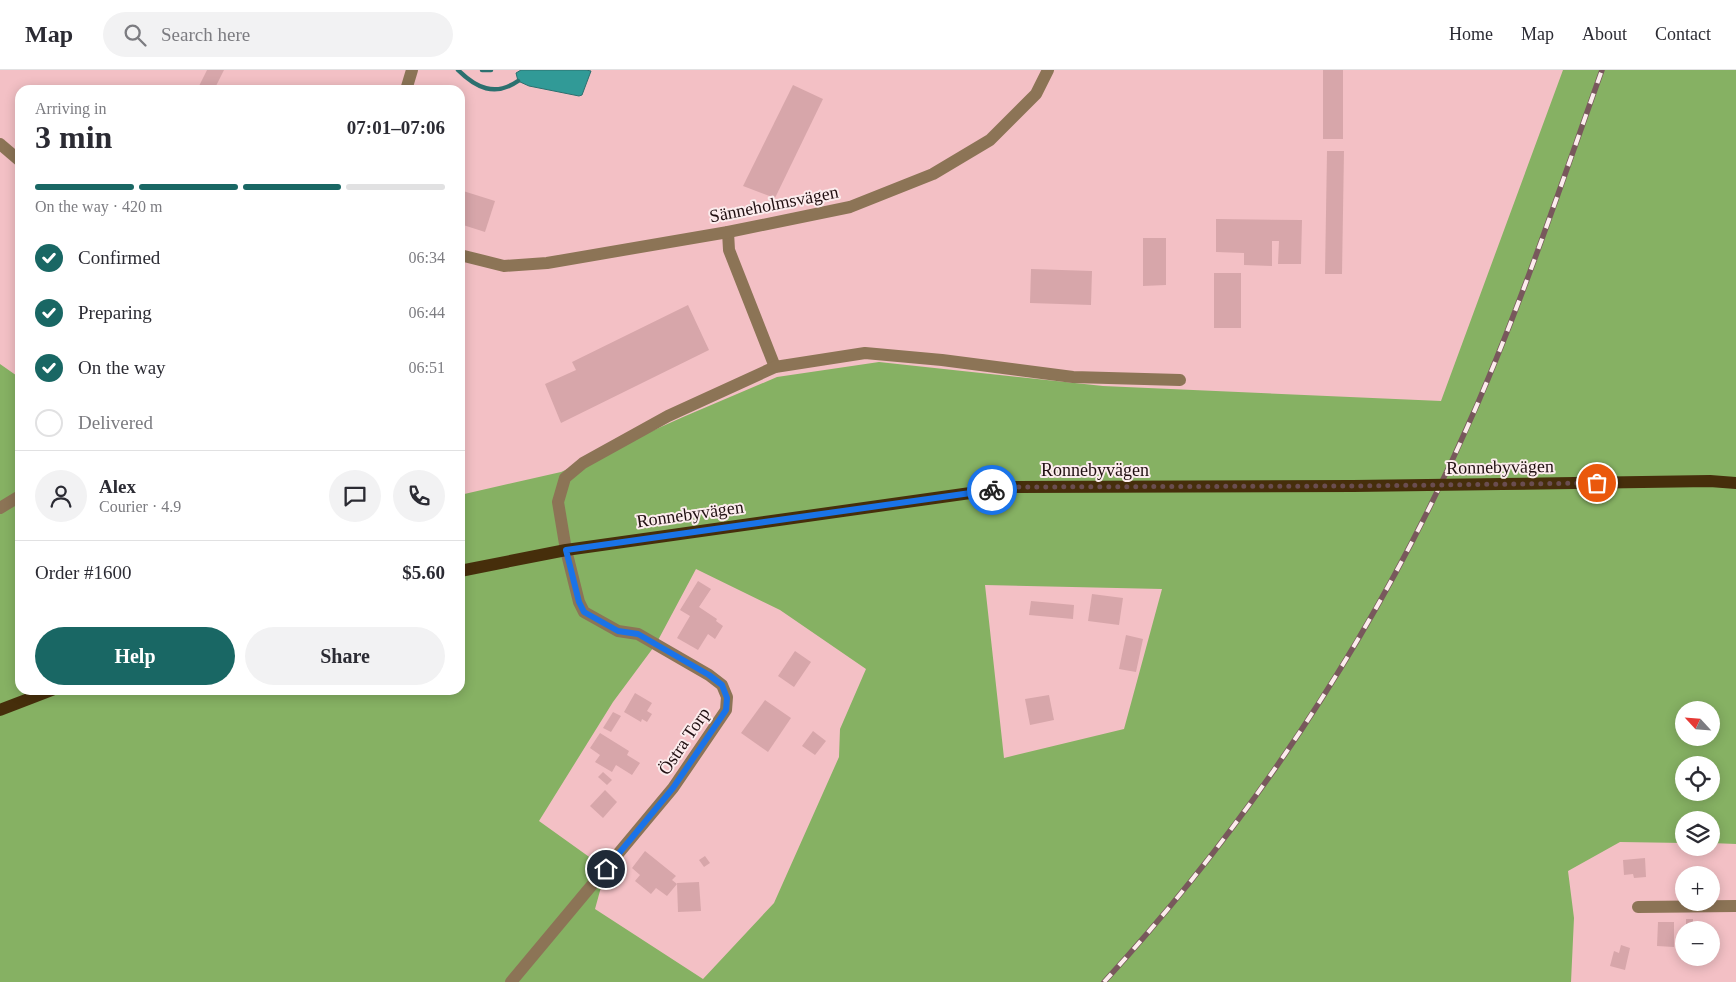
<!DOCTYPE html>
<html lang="en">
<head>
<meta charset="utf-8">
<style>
	:root { --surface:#fff; --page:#f2f2f3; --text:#2b2b33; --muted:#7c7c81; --line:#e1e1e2; --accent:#196764 }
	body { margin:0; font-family:Georgia,serif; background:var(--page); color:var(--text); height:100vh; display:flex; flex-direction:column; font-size:19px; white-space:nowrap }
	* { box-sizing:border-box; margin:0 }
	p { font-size:16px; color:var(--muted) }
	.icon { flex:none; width:28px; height:28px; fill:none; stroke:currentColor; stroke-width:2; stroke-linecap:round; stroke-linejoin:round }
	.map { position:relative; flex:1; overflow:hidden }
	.details { position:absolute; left:15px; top:15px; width:450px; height:610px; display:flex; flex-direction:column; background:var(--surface); border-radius:15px; box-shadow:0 2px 12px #0003 }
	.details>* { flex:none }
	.needle { width:32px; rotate:296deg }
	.controls { position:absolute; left:1675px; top:631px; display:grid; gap:10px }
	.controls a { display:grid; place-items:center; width:45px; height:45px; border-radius:50%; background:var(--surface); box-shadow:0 2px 12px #0003; font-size:25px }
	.pin { position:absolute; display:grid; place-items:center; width:42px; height:42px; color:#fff; margin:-21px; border:2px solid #fff; border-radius:50%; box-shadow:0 1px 5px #0007 }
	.courier { position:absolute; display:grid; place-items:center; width:50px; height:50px; margin:-25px; border:4px solid #1a73e8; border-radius:50%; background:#fff; color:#222; box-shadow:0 1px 6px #0007 }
	.overview em { font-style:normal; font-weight:800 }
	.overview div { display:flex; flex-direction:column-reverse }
	.overview { display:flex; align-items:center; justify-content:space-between; height:85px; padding:0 20px }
	h1 { font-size:32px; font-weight:800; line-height:38px }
	.bar { display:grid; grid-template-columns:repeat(4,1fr); gap:8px 5px; align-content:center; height:60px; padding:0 20px }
	.bar i { height:6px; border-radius:4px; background:var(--line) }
	.bar .selected { background:var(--accent) }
	.bar p { grid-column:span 4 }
	.line { display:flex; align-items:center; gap:12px; padding:0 20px; border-top:1px solid var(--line) }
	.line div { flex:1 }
	.round { display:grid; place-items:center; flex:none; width:52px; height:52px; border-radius:26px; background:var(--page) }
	ol { padding:0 20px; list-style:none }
	li { display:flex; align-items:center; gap:15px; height:55px }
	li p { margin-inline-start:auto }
	li .icon { padding:5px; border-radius:50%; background:var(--accent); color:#fff; stroke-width:4 }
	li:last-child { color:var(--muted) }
	li i { width:28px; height:28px; border:2px solid var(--line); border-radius:50% }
	.button { display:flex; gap:10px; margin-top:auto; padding:10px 20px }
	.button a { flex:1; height:58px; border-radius:30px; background:var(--accent); color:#fff; font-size:20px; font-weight:800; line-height:58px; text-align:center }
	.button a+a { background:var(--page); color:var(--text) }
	header { display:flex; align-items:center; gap:30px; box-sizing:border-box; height:70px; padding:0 25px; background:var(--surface); border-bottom:1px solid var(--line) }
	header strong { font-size:24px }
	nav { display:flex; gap:28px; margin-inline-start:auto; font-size:18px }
	.search { width:350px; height:45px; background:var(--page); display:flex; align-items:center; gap:12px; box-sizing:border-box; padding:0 18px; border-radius:28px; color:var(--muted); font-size:19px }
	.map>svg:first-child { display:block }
	.forest { fill:#86b163; fill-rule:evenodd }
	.water { fill:#319a97; stroke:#2c706f }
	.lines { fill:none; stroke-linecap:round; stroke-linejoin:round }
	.stream { stroke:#2c706f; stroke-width:4.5 }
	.building { fill:#d7a6aa }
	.minor { stroke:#8c7456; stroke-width:12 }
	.major { stroke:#462e0b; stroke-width:12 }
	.rail-casing { stroke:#78585c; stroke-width:5.5 }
	.rail { stroke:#fceced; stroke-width:4; stroke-dasharray:11; stroke-linecap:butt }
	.major-bridge { stroke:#462e0b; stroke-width:12 }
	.done { stroke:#6a4d50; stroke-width:5; stroke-dasharray:0 9 }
	.route { stroke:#1a73e8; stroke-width:6 }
	.labels { text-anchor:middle; stroke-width:4; stroke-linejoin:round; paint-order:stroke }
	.street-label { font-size:18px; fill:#200f11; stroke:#fceced }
</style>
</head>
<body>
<header>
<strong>Map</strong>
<div class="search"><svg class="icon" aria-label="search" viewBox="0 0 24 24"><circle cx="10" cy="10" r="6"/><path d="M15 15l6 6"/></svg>Search here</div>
<nav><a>Home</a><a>Map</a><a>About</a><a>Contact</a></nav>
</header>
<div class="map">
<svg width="1736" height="912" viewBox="0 0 1736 912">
	<rect width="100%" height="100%" fill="#f3c0c5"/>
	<path class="forest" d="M1563 0H1736V774L1711 773V750H1684V773L1620 772 1568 801 1574 848 1571 912H0V294L20 308V620H460V425L561 402 683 347 777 307 879 292 1103 316 1441 331ZM696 499 780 540 866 599 840 659 839 687 774 833 703 909 595 839 606 799 539 751 613 632 656 574ZM985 515 1162 519 1124 659 1004 688ZM1684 640H1711V668H1684ZM1684 695H1711V722H1684Z"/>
	<polygon class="water" points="521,0 586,0 591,1 582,25 579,26 529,16 518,11 516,3"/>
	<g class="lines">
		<g class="stream">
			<path d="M458 0C476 18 495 27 518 11"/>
			<polyline points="482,0 491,0"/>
		</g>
	</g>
	<g class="building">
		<polygon points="207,0 224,0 214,20 197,20"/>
		<rect x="1323" y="0" width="20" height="69"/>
		<polygon points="793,15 823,29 775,128 743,116"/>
		<polygon points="1327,81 1344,81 1342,204 1325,204"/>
		<polygon points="460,120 495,131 485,162 460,154"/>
		<polygon points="1216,149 1302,150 1301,194 1278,194 1279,171 1272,171 1272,196 1244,195 1244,183 1216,182"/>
		<polygon points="1143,168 1166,168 1166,215 1143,216"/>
		<polygon points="1031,199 1092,201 1091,235 1030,233"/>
		<rect x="1214" y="203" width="27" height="55"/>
		<polygon points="688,235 709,280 561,353 545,314 576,300 572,292"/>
		<polygon points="698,511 711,519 699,537 717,549 716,551 723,556 715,569 708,564 698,580 677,568 690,546 680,540"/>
		<polygon points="1092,524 1123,528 1119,555 1088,551"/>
		<polygon points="1031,531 1074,535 1073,549 1029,545"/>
		<polygon points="1126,565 1143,569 1136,602 1119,599"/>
		<polygon points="795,581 811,592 794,617 778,606"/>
		<polygon points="635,623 652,633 647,641 652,644 647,652 642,649 641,652 624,642"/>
		<polygon points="1049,625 1054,650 1030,655 1025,629"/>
		<polygon points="765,630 791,648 768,682 741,663"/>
		<polygon points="613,642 621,646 611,662 603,658"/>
		<polygon points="813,661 826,671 815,685 802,676"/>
		<polygon points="600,663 629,681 627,685 640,693 632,705 616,695 612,702 595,692 600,685 590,678"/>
		<polygon points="603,702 612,710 607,715 598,707"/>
		<polygon points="605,720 617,732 603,748 590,736"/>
		<polygon points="645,781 676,806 672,810 677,814 667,826 656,818 651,824 635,811 640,805 632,798"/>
		<polygon points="705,786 710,793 704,797 699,790"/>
		<polygon points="1645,788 1646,807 1634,808 1633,804 1624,805 1623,790"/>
		<polygon points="699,812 701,841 678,842 677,813"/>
		<rect x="1686" y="849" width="7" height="10"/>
		<polygon points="1658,852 1674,852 1674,877 1657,876"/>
		<polygon points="1621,875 1630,878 1625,900 1610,896 1614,881 1619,883"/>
	</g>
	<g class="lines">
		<g class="minor">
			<polyline points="406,20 412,0"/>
			<polyline points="0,74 20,91"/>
			<polyline points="728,162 729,180 775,297"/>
			<polyline points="460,185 504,196 547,193 728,162 850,137 933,104 990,70 1036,24 1048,0"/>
			<polyline points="0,438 20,426"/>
			<polyline points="1638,837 1736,836"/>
			<polyline points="511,912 673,718 726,640 727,627 722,615 709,605 638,564 618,561 584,542 579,532 566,480 558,432 565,408 583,393 668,346 775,297 865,283 942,290 1073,307 1180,310"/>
		</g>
		<g class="major">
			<polyline points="1502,414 1710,411 1736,413"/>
			<polyline points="460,501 566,480 1013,417 1353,416"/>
			<polyline points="0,640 52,620"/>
		</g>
		<defs>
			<path id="rail" d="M1104 912C1260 742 1385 548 1477 335 1524 226 1562 112 1602 0"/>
		</defs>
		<use href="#rail" class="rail-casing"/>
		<use href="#rail" class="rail"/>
		<polyline class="major-bridge" points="1353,416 1502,414"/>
	</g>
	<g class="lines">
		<polyline class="done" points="992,420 1013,417 1353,416 1597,413"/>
		<polyline class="route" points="606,799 673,718 726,640 727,628 722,615 709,605 638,564 618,561 584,542 579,532 566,480 992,420"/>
	</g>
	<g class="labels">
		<g class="street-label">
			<text transform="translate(774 134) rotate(-11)" y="6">Sänneholmsvägen</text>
			<text transform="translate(1500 397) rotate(-1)" y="6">Ronnebyvägen</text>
			<text x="1095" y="406">Ronnebyvägen</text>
			<text transform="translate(690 444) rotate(-8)" y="6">Ronnebyvägen</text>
			<text transform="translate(684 671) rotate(-56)" y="6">Östra Torp</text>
		</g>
	</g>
</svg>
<div class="controls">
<a><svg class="needle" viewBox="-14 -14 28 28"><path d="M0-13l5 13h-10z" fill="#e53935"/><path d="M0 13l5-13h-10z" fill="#7c7c81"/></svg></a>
<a><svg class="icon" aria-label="locate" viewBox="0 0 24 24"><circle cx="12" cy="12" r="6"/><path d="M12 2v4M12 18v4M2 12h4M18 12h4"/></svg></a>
<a><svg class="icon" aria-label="layers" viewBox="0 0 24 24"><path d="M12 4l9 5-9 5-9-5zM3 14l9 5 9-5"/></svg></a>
<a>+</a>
<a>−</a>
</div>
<div class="pin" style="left:1597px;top:413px;background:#ea580c"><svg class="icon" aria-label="bag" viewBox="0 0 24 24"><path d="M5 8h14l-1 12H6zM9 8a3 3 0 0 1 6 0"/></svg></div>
<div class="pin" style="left:606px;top:799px;background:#1f2937"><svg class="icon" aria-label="home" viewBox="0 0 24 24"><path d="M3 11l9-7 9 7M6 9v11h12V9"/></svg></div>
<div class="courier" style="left:992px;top:420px"><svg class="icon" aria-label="bike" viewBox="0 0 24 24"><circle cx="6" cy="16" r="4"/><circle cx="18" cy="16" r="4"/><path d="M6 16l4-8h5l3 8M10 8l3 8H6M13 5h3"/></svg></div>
<section class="details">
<div class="overview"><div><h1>3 min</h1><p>Arriving in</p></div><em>07:01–07:06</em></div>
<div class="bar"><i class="selected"></i><i class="selected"></i><i class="selected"></i><i></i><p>On the way · 420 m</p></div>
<ol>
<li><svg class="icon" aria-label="check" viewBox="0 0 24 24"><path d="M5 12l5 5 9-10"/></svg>Confirmed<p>06:34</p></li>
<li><svg class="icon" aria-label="check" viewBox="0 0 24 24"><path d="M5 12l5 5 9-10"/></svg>Preparing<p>06:44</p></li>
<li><svg class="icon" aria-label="check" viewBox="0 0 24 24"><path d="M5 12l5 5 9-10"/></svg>On the way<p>06:51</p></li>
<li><i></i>Delivered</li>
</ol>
<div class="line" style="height:90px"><a class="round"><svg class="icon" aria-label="person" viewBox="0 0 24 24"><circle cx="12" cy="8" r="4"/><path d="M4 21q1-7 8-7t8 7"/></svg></a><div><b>Alex</b><p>Courier · 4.9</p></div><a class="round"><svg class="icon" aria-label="chat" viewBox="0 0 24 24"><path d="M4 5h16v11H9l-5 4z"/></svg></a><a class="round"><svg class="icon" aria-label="phone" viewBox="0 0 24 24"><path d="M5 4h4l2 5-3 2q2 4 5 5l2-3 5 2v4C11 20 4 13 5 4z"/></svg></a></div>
<div class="line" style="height:65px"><div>Order #1600</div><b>$5.60</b></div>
<div class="button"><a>Help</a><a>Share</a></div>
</section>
</div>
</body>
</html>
